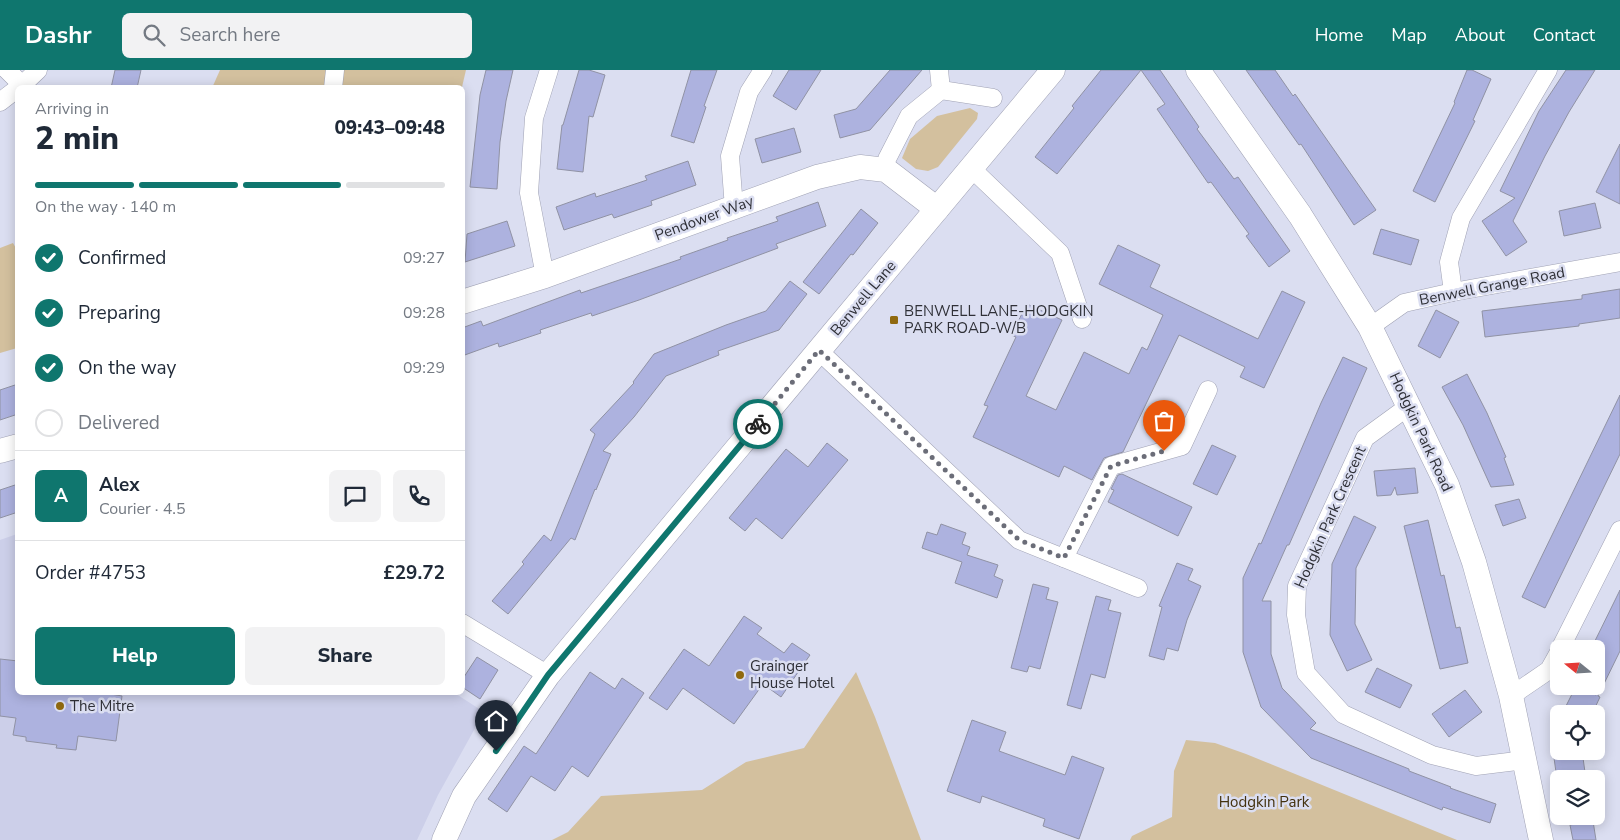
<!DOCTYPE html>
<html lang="en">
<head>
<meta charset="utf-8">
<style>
	:root { --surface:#fff; --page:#f2f2f3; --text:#1f2937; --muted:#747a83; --line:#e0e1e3; --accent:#0f766e }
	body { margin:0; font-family:"Nunito Sans",sans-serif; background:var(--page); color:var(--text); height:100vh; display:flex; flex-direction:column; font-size:19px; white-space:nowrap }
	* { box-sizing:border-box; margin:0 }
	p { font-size:16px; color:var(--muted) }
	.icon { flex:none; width:28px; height:28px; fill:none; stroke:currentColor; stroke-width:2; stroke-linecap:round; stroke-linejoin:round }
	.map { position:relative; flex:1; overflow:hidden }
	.side { position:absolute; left:15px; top:15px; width:450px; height:610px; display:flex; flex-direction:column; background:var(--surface); border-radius:8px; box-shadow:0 2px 12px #0003 }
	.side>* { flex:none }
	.needle { width:32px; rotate:288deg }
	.buttons { position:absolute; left:1550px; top:570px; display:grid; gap:10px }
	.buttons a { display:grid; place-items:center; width:55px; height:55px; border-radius:8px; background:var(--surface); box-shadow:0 2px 12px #0003; font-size:25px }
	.pin { position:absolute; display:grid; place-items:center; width:42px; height:42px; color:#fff; margin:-51px -21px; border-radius:50% 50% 50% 0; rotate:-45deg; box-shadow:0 0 5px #0007 }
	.pin .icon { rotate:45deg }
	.courier { position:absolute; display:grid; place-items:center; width:50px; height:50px; margin:-25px; border:4px solid #0f766e; border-radius:50%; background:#fff; color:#222; box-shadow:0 1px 6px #0007 }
	.summary em { font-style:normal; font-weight:800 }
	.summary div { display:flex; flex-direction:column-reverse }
	.summary { display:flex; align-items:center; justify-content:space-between; height:85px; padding:0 20px }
	h1 { font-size:32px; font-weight:800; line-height:38px }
	.bar { display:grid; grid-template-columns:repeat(4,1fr); gap:8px 5px; align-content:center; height:60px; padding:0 20px }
	.bar i { height:6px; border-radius:4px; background:var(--line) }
	.bar .selected { background:var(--accent) }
	.bar p { grid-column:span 4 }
	.line { display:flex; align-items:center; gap:12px; padding:0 20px; border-top:1px solid var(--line) }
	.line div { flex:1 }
	.round { display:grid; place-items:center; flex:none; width:52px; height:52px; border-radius:8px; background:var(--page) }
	ol { padding:0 20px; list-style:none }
	li { display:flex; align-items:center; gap:15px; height:55px }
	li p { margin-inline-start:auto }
	li .icon { padding:5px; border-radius:50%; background:var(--accent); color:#fff; stroke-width:4 }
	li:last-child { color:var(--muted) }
	li i { width:28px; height:28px; border:2px solid var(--line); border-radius:50% }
	.cta { display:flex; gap:10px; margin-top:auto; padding:10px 20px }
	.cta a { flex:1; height:58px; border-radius:8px; background:var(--accent); color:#fff; font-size:20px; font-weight:800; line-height:58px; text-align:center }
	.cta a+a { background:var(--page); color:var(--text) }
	header { display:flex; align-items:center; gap:30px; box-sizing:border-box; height:70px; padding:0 25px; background:var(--accent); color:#fff }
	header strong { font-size:24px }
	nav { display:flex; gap:28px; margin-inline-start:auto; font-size:18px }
	.search { width:350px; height:45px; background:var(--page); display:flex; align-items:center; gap:12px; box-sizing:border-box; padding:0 18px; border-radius:8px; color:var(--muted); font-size:19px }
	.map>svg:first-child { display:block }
	.built { fill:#cccfe9 }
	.green { fill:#d3c09e }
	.building { fill:#adb2df; stroke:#9092a4 }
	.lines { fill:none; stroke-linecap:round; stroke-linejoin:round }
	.street-casing { stroke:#a0a2b4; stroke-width:19 }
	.secondary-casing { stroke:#a0a2b4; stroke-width:25 }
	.street { stroke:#fff; stroke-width:18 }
	.secondary { stroke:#fff; stroke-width:24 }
	.done { stroke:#6b6d78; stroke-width:5; stroke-dasharray:0 9 }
	.route { stroke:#0f766e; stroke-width:6 }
	.poi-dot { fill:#90690f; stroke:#dbdef1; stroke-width:2 }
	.labels { text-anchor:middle; stroke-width:5; stroke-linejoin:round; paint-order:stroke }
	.street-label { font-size:15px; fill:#2f3037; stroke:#dbdef1 }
	.poi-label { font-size:15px; fill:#2f3037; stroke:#dbdef1; text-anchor:start }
	.park-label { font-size:15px; fill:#43310e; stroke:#dbdef1 }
</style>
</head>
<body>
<header>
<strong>Dashr</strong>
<div class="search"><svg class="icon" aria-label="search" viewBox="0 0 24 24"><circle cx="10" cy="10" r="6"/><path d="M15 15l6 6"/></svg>Search here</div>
<nav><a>Home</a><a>Map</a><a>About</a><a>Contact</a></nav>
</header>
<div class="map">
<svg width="1620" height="770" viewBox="0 0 1620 770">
	<rect width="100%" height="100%" fill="#dbdef1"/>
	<polygon class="built" points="17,464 18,622 453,622 484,642 438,725 417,770 0,770 0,470"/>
	<g class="green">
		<polygon points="220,0 466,0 462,17 212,18"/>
		<polygon points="970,38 978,43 977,49 938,97 928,101 916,99 902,88 910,69 937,46"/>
		<polygon points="13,173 18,182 17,278 0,283 0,178"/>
		<polygon points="856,602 875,647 921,770 552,770 568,762 601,726 702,720 746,692 804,678"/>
		<polygon points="1186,670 1215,673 1246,684 1457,770 1130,770 1132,766 1172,747 1174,701"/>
	</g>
	<g class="building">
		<polygon points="115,0 141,0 137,18 111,18"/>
		<polygon points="486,0 513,0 506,31 500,72 497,119 470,117 480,25"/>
		<polygon points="579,0 589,0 605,5 593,47 589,46 583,102 557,99 562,55 563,55"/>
		<polygon points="691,0 717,0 704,36 706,37 694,73 671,66"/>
		<polygon points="789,0 821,0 796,40 773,26"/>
		<polygon points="890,0 922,0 870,60 840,68 834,45 856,39"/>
		<polygon points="1101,0 1160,0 1199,57 1197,59 1234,109 1238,107 1290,181 1269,197 1246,166 1249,164 1211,112 1208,113 1157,39 1165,34 1141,0 1057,104 1035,87 1074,38 1072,36"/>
		<polygon points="1246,0 1275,0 1293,26 1295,24 1376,140 1354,155 1301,74 1299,75"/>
		<polygon points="1467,0 1472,0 1491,9 1473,50 1475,51 1435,132 1413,121 1455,33 1454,32"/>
		<polygon points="1566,0 1595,0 1569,42 1545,86 1513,151 1527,172 1506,186 1482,151 1515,128 1500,121 1539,41"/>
		<polygon points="794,58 801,82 762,93 755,69"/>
		<polygon points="1620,74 1620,134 1596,122"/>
		<polygon points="688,91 696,115 651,131 652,135 614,148 612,144 564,160 556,137 595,123 596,127 647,110 645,106"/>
		<polygon points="818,132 826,156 776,174 778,178 639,230 592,246 591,243 540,260 541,263 499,277 498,273 462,286 462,258 481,251 483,256 580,220 581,223 681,189 680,187 728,170 727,168 778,151 776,147"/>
		<polygon points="1595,133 1601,158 1564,166 1559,141"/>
		<polygon points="861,139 878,153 853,185 851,184 819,224 803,212"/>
		<polygon points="507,151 515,176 465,192 467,164"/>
		<polygon points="1381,159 1419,170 1411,195 1373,184"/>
		<polygon points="1118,175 1160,195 1150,217 1258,269 1282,221 1305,232 1264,318 1240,307 1245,297 1179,265 1123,382 1104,388 1092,410 1064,396 1059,407 973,367 988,336 984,335 1016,267 1011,265 1027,234 1062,250 1026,326 1056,340 1084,282 1129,304 1142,277 1147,280 1163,245 1099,214"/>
		<polygon points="790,211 807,224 779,260 718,281 719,285 666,306 634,347 603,381 611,384 596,420 595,419 575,470 571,468 508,544 492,531 524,494 522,492 544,465 551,471 595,364 590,360 634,313 633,312 654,284 726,255 766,241"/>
		<polygon points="1620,219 1620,248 1579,254 1579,256 1485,267 1482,241 1582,229 1582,225"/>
		<polygon points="1436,240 1459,252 1440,288 1418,276"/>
		<polygon points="1343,287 1367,298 1289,475 1287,475 1262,531 1271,531 1271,584 1282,618 1316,653 1310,659 1409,699 1409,701 1451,717 1450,718 1496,734 1490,753 1443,737 1442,740 1311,688 1261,637 1243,582 1243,508 1259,473 1261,474 1321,333"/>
		<polygon points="1467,304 1487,343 1506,387 1504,388 1514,415 1491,417 1463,355 1442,317"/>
		<polygon points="18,314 18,344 0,350 0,320"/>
		<polygon points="1620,325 1620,384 1545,538 1522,527"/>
		<polygon points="827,373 848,390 782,469 756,448 745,461 729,448 786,379 808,397"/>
		<polygon points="1212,375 1236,386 1217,425 1193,414"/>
		<polygon points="1415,398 1418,423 1397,425 1395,417 1391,425 1377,426 1374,401"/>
		<polygon points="1122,404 1192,437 1178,466 1108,432 1114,420 1111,419 1118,405"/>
		<polygon points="18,414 18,442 0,448 0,420"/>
		<polygon points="1519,429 1526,448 1503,456 1495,435"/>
		<polygon points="1354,446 1376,457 1356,498 1355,554 1372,590 1347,601 1330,565 1332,494"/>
		<polygon points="1428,450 1441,506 1444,505 1456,558 1460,557 1468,593 1440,599 1404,456"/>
		<polygon points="941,454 966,463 962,474 970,477 967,485 998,495 994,506 1003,510 997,528 955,513 962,492 922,478 927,462 937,465"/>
		<polygon points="1177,493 1193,499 1188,510 1201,516 1187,550 1178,581 1167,578 1164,590 1149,586 1162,537 1159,536"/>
		<polygon points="1033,514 1049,518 1046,529 1058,532 1040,599 1029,596 1027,602 1011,598"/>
		<polygon points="1620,520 1620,581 1598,626 1600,627 1592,644 1562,644 1576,616 1596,625 1596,579 1591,579"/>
		<polygon points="1096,526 1111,530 1108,540 1121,543 1105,608 1091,604 1081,639 1067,635"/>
		<polygon points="744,546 762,558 757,564 784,583 792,573 810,585 781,627 763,614 734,654 683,618 667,640 649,628 684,579 709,596"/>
		<polygon points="477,587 498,600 480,629 462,617 462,610"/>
		<polygon points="0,589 18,591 18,622 99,622 122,626 116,671 78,666 76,680 56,678 57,675 26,671 26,667 13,665 16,648 0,646"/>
		<polygon points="1377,598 1412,615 1400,638 1365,622"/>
		<polygon points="590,602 615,619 622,608 644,623 588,707 572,696 555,721 531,706 507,742 488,729 524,676 536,684"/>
		<polygon points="1465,620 1482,642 1449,667 1432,644"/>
		<polygon points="972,650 1006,662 999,681 1065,705 1072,686 1104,698 1079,769 1043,756 1045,749 982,726 980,733 947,721"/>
		<polygon points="1553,681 1582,681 1586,709 1557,709"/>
		<polygon points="1593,751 1596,770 1573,770 1570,755"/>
	</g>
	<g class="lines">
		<defs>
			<g id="street">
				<polyline points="7,0 25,18"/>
				<polyline points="939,0 941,20"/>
				<polyline points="19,18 38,0"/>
				<polyline points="333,18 335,0"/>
				<polyline points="0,32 18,18"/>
				<polyline points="887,89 909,46 941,20 993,28"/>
				<polyline points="971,98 1060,183 1082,249"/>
				<polyline points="734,138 730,86 749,22 763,0"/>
				<polyline points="545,206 529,123 534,48 549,0"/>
				<polyline points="1453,222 1449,192 1461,148 1548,0"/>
				<polyline points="1370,257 1404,233 1453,222 1620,192"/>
				<polyline points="819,281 1019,470 1138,518"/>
				<polyline points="1409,336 1365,368 1297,516 1296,545 1306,603 1343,644 1432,685 1476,696 1525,690"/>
				<polyline points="1064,488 1111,396 1182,376 1208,320"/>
				<polyline points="462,553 548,605"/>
				<polyline points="1560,579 1620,460"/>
				<polyline points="1511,626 1549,600 1559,582"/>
			</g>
			<g id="secondary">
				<polyline points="1198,0 1300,145 1370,257 1447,415 1474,492 1511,626 1541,770"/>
				<polyline points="462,232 545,206 817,107 860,97 886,100 937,139"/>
				<polyline points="0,381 18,376"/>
				<polyline points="444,770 464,726 548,605 1053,0"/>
			</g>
		</defs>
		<use href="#street" class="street-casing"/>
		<use href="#secondary" class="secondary-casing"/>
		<use href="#street" class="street"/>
		<use href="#secondary" class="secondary"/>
	</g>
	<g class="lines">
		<polyline class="done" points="758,354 819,280 1019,470 1064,488 1111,396 1164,381"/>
		<polyline class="route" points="496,681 548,605 758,354"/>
	</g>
	<g class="poi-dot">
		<rect x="889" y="245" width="10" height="10" rx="2.5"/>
		<circle cx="740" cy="605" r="5"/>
		<circle cx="60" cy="636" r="5"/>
	</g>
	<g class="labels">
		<g class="street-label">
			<text transform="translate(704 148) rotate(-20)" y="5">Pendower Way</text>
			<text transform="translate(1492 216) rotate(-11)" y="5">Benwell Grange Road</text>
			<text transform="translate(863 228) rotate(-50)" y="5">Benwell Lane</text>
			<text transform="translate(1421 362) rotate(65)" y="5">Hodgkin Park Road</text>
			<text transform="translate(1330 447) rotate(-66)" y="5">Hodgkin Park Crescent</text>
		</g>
		<g class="poi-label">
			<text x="904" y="246">BENWELL LANE-HODGKIN<tspan x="904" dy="17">PARK ROAD-W/B</tspan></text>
			<text x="750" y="601">Grainger<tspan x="750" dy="17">House Hotel</tspan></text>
			<text x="70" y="641">The Mitre</text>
		</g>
		<g class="park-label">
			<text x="1264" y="737">Hodgkin Park</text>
		</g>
	</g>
</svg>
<div class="buttons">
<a><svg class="needle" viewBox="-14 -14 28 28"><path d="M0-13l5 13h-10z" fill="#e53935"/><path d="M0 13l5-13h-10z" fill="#747a83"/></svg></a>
<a><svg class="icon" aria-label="locate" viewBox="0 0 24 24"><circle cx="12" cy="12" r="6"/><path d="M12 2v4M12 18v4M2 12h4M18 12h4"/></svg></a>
<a><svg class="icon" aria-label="layers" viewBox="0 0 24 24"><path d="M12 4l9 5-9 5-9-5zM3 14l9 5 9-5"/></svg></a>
</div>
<div class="pin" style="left:1164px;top:381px;background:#ea580c"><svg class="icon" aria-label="bag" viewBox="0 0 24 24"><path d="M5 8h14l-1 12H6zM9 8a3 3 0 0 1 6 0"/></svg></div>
<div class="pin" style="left:496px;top:681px;background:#1f2937"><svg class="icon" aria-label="home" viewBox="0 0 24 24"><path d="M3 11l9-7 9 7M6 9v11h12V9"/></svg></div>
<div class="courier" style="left:758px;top:354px"><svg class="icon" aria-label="bike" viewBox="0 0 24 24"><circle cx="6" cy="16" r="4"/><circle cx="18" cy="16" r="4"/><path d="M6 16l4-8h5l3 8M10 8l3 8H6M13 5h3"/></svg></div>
<section class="side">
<div class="summary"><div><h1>2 min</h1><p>Arriving in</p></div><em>09:43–09:48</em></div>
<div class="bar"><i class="selected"></i><i class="selected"></i><i class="selected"></i><i></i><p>On the way · 140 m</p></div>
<ol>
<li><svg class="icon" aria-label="check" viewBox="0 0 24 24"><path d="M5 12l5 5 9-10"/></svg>Confirmed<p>09:27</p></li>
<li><svg class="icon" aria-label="check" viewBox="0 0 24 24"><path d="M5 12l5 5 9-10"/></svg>Preparing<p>09:28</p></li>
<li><svg class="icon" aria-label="check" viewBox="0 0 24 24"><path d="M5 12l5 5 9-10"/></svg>On the way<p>09:29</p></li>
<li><i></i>Delivered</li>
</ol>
<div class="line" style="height:90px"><b class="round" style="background:var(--accent);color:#fff">A</b><div><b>Alex</b><p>Courier · 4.5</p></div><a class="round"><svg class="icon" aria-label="chat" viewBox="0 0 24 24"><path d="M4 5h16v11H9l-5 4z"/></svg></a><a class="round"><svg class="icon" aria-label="phone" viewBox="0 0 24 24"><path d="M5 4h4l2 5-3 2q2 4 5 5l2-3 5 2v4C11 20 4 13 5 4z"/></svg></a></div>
<div class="line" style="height:65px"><div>Order #4753</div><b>£29.72</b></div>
<div class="cta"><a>Help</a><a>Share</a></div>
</section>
</div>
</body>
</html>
